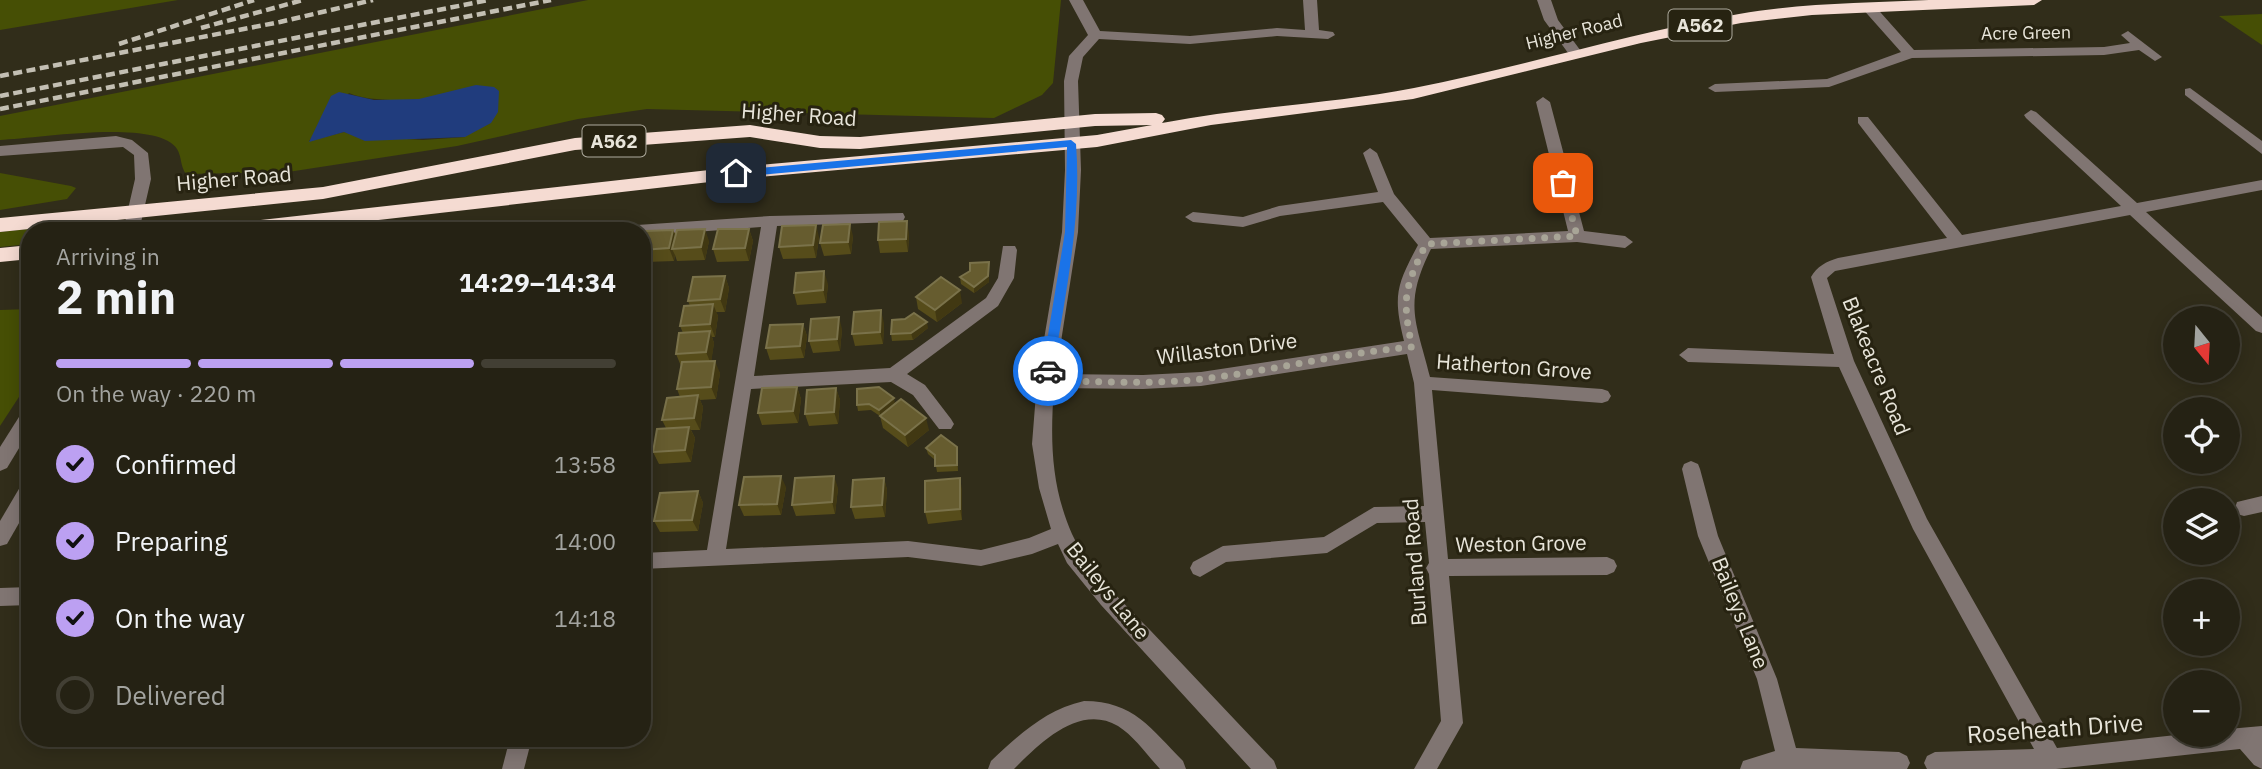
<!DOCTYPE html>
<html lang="en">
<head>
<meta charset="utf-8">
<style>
	:root { --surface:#252214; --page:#312f22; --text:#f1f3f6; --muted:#a3a4a0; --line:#423f34; --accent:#bca0f2 }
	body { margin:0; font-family:"IBM Plex Sans",sans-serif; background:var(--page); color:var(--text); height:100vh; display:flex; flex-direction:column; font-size:26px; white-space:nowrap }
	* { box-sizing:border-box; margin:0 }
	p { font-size:23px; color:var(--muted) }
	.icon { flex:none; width:38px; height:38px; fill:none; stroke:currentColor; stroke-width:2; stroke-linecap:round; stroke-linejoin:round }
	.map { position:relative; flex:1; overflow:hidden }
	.side { position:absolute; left:21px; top:222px; width:630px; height:525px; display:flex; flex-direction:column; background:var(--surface); border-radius:28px; box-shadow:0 4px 18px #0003,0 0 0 2px var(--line) }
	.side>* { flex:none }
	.needle { width:46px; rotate:162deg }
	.tools { position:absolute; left:2163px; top:306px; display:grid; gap:14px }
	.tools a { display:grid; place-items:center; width:77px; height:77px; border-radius:50%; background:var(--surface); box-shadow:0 4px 18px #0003,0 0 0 2px var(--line); font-size:35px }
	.pin { position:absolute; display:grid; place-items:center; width:60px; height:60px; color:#fff; margin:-30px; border-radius:14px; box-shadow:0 4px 10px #0006 }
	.courier { position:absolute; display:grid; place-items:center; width:70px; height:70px; margin:-35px; border:5px solid #1a73e8; border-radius:50%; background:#fff; color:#222; box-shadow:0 2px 9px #0007 }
	.head em { font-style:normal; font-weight:700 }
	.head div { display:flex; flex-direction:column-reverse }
	.head { display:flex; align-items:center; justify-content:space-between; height:119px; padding:0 35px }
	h1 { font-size:46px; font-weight:700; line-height:52px }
	.bar { display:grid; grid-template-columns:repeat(4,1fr); gap:10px 7px; align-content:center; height:84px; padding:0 35px }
	.bar i { height:9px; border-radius:5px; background:var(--line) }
	.bar .on { background:var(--accent) }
	.bar p { grid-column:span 4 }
	ol { padding:0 35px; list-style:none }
	li { display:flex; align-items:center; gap:21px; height:77px }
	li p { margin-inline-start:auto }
	li .icon { padding:7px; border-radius:50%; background:var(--accent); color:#111; stroke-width:4 }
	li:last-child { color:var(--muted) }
	li i { width:38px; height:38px; border:4px solid var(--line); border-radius:50% }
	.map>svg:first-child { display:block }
	.green { fill:#464f05; fill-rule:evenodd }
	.water { fill:#203c7d }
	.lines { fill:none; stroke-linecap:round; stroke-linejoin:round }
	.minor { fill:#807572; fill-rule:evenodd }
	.highway { fill:#f5dbd2; fill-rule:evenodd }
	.rail { stroke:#c3bfb3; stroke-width:4.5; stroke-dasharray:9 4.5; stroke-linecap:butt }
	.wall { fill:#564c1a }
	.shaded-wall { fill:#413812 }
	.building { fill:#665c2f; stroke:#7a724a; stroke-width:2 }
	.route { fill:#1a73e8 }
	.done { stroke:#a8a597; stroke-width:7; stroke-dasharray:0 12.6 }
	.labels { text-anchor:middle; stroke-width:6; stroke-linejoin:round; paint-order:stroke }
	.far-street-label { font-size:18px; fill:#e8e5da; stroke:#272311 }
	.shield { fill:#272311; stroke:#aeab9e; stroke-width:2 }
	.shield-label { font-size:19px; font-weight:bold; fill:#e8e5da }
	.street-label { font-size:21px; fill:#e8e5da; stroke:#272311 }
	.near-street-label { font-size:24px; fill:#e8e5da; stroke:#272311 }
</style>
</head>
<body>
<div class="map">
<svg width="2262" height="769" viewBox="0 0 2262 769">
	<rect width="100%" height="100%" fill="#312d1a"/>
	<g class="green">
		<polygon points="0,0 178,0 0,30"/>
		<path d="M588 0H1061L1053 83 1042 95 994 118 647 109 578 119 457 146 288 172 186 174C180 166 182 157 177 149 157 118 35 139 0 140V116ZM349 93C371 103 422 101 446 95L465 137 423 140 358 136 344 132 309 141Z"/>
		<polygon points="2262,14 2262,45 2219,16"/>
		<polygon points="0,173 71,186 76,188 67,199 0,210"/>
		<polygon points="39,228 30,231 30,244 0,247 0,232"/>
		<polygon points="30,309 30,380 0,426 0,310"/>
	</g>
	<polygon class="water" points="476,85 494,87 499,91 498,112 491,123 465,137 365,141 344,132 309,142 331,96 339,92 374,100 419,99"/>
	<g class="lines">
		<g class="minor">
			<path d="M1069 0H1083L1100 31 1190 36 1277 28 1305 30 1303 0H1317L1319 30 1333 32 1335 35 1328 39 1277 36 1190 44 1099 39 1083 57 1078 81 1081 170 1078 232 1056 374 1143 375 1201 372 1404 341C1393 296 1396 286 1418 245L1383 202 1280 216 1243 227 1193 222 1185 217 1193 212 1243 217 1279 206 1378 192 1363 153 1370 148 1377 153 1394 194 1430 238 1568 231 1536 102 1543 97 1550 102 1584 231 1625 236 1633 242 1625 248 1577 242 1431 249C1403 305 1416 320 1430 377L1602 389 1608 391 1611 396 1608 401 1602 403 1432 390 1448 559 1607 557 1614 560 1617 566 1614 572 1607 575 1449 576 1463 723 1437 769H1414L1441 721 1429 574 1426 568 1429 563 1425 522 1377 523 1327 553 1226 562 1200 577 1193 574 1190 568 1193 562 1223 546 1324 537 1374 507 1424 506 1414 383 1407 354 1201 386 1143 389 1054 388C1050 440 1051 486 1072 534 1089 571 1122 601 1149 629 1191 673 1232 717 1274 761L1277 769H1251L1101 605 1067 563 1058 544 1032 554 981 566 908 557 642 569V553L707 550 761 227 642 236V231H629L637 225 770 216 903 213 905 217 903 221 897 222 777 226 754 376 890 368 986 298 998 278 1003 246H1015L1017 250 1014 278 998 306 907 374 925 385 951 419 954 424 951 429H939L913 395 891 382 751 389 726 549 908 541 981 550 1029 538 1051 529 1039 488 1032 444 1037 381 1062 232 1065 170 1064 81 1069 56 1088 35Z"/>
			<polygon points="1537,0 1551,0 1558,20 1583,54 1581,57 1571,57 1544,20"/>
			<polygon points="1868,3 1873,4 1914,50 2104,47 2130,43 2121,35 2128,31 2162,57 2155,61 2139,50 2104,55 1912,58 1829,87 1715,92 1708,88 1715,84 1827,79 1901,52 1861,7"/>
			<polygon points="2190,88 2262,141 2262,154 2185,95 2185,89"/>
			<path d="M2031 110 2036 112 2137 203 2262 180V190L2146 212 2262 317V333L2256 331 2130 215 1835 271 1827 278 1854 361 1927 519 2057 748 2176 735H2228V729L2262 726V769L2254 765 2240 749 2056 769H1927L1924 763 1927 756 1935 752 2034 749 1913 529 1839 367 1688 362 1679 355 1688 348 1834 354 1811 277C1817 266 1826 262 1838 258L1947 238 1858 123V117H1868L1962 235 2121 206 2026 118 2024 115Z"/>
			<polygon points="116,136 132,140 148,153 151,179 139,231 123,231 135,179 134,155 123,147 0,156 0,146"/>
			<polygon points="30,407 30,430 7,468 0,471 0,447 24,409"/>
			<polygon points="1691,461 1698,464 1700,469 1718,536 1777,679 1796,748 1899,752 1907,756 1910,763 1907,769 1740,769 1743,761 1775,751 1757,679 1698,536 1682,469 1684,464"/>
			<polygon points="30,479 30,504 7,544 0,546 0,521 23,482"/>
			<polygon points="2262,496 2262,512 2244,516 2237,514 2235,508 2237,502"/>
			<polygon points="30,587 30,605 0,606 0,588"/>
			<path d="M1084 701C1134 701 1151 729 1183 761L1186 769H1160C1147 755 1134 736 1118 726 1079 703 1039 744 1014 769H988L991 761C1020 734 1045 710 1084 701Z"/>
			<polygon points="510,738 532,738 524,769 502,769"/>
		</g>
		<g class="highway">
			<path d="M1929 0H2042L2034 5 1812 15 1741 23 1641 43 1413 99 1211 125 1097 147 736 179 282 231H215L224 224 736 167 1097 135 1152 125 1095 126 860 149 820 148 750 137 575 150 323 199 0 232V218L323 187 575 138 750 125 820 136 860 137 1095 114 1156 113 1162 115 1165 119 1162 123C1245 107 1331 104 1414 88 1523 67 1629 33 1739 14 1801 3 1866 3 1929 0Z"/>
			<polygon points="30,245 30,259 0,262 0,248"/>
		</g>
		<g class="rail">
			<polyline points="201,28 303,0"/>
			<polyline points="119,44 254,0"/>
			<polyline points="0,76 280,22 373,0"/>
			<polyline points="0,96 489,0"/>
			<polyline points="0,109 551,0"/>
		</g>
	</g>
	<g class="wall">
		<polygon points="749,229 753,241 749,261 717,262 713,249"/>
		<polygon points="673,230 676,235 709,241 705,260 677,261 675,255 674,261 646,262 642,253 642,244"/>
		<polygon points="909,233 908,252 880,253 878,240"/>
		<polygon points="853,236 851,254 824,256 820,243"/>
		<polygon points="819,237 816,258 783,259 779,247"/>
		<polygon points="989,262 989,282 974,293 961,284 960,277"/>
		<polygon points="725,276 729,288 725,312 716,312 718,316 715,337 712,337 714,343 711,361 720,373 716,399 700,400 703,407 700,430 691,430 695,438 691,462 659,464 653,452 666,428 662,420 680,397 677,389 681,366 676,354 683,333 680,326 690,306 688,301"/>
		<polygon points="828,284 826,303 797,305 794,293"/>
		<polygon points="916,297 962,303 937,322 918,309"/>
		<polygon points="884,323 883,344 855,346 852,334"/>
		<polygon points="803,324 807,336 804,358 770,360 766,348"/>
		<polygon points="928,328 913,340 892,341 891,334"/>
		<polygon points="842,329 840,351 813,353 809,341"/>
		<polygon points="797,387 801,399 798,423 762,425 758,413"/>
		<polygon points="836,388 840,400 838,424 809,426 805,414"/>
		<polygon points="895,403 929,430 908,447 883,428 880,416 871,410 858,411 857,405"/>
		<polygon points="957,447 958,471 937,472 935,460 928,454 926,448"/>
		<polygon points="884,478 887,490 885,517 855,519 851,507"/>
		<polygon points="786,487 781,515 744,516 739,505"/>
		<polygon points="838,488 835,514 796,516 792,505"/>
		<polygon points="962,489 962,520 928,524 925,512"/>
		<polygon points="698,491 703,503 698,531 660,532 654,521"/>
	</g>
	<g class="shaded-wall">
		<polygon points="907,221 909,233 908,252 906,239"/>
		<polygon points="850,224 853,236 851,254 848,242"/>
		<polygon points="816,225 819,237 816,258 813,245"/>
		<polygon points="705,229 709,241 705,260 701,247"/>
		<polygon points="749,229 753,241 749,261 745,248"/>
		<polygon points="673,230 678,242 672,249 675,255 674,261 669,248"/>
		<polygon points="989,262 989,282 974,293 974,287"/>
		<polygon points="824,271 828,284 826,303 823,290"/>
		<polygon points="725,276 729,288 725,312 720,299"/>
		<polygon points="960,290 962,303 937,322 935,310"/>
		<polygon points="713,304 718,316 715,337 710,324"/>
		<polygon points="881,310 884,323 883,344 880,332"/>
		<polygon points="839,317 842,329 840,351 837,339"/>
		<polygon points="927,322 928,328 913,340 911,333"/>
		<polygon points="803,324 807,336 804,358 800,346"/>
		<polygon points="710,331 714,343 711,364 706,352"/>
		<polygon points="715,361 720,373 716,399 711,387"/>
		<polygon points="797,387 801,399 798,423 793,411"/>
		<polygon points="836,388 840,400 838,424 834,412"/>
		<polygon points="698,395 703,407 700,430 694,418"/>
		<polygon points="894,398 895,404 881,417 879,410"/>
		<polygon points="926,418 929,430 908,447 905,435"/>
		<polygon points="689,427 695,438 691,462 685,450"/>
		<polygon points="781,476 786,487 781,515 777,504"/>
		<polygon points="834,476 838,488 835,514 832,502"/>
		<polygon points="884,478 887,490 885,517 882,505"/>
		<polygon points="960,478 962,489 962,520 960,509"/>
		<polygon points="645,484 652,495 646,522 642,516 642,499"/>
		<polygon points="698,491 703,503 698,531 692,520"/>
	</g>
	<g class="building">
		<polygon points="907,221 906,239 878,240 879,222"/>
		<polygon points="850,224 848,242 820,243 823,225"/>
		<polygon points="816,225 813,245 779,247 782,226"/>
		<polygon points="705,229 701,247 672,249 677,230"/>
		<polygon points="718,229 749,229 745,248 713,249"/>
		<polygon points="673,230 669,248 642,250 642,244 645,231"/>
		<polygon points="989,262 988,276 974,287 960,277 970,271 970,263"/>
		<polygon points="824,271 823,290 794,293 796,273"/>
		<polygon points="725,276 720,299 688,301 693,277"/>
		<polygon points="941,277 960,290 935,310 916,297"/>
		<polygon points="713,304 710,324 680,326 684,306"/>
		<polygon points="881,310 880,332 852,334 854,312"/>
		<polygon points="914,313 927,322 911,333 891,334 892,320 905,319"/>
		<polygon points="839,317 837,339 809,341 811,319"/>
		<polygon points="803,324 800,346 766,348 770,325"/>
		<polygon points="710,331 706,352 676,354 679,333"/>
		<polygon points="715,361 711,387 677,389 682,362"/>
		<polygon points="797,387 793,411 758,413 762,388"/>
		<polygon points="879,387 894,398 879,410 869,404 857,405 857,389"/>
		<polygon points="836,388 834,412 805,414 807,390"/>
		<polygon points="698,395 694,418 662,420 667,398"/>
		<polygon points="901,399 926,418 905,435 880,416"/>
		<polygon points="689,427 685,450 653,452 657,429"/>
		<polygon points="941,435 957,447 957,465 935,466 935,455 926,448"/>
		<polygon points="781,476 777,504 739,505 744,477"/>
		<polygon points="834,476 832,502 792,505 795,478"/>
		<polygon points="884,478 882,505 851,507 853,480"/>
		<polygon points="960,478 960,509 925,512 925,481"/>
		<polygon points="642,484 645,484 642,499"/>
		<polygon points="698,491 692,520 654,521 660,493"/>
	</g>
	<path class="route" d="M1071 140 1076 144C1082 220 1065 296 1053 371L1048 375 1042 371 1065 232 1067 147 736 177 731 173 736 170Z"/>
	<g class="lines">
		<path class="done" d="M1048 371 1046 381C1097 381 1150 385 1201 379 1272 371 1340 353 1412 347 1402 298 1404 289 1426 244L1577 236 1563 183"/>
	</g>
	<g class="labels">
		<g class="far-street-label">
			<text transform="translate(1574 32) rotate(-14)" y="6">Higher Road</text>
			<text transform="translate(2026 33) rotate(-1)" y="6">Acre Green</text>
		</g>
		<g class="shield">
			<rect x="1668.5" y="9.5" width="63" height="31" rx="5"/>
			<rect x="582.5" y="125.5" width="63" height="31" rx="5"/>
		</g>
		<g class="shield-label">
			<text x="1700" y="32">A562</text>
			<text x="614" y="148">A562</text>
		</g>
		<g class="street-label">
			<text transform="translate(799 115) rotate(4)" y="7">Higher Road</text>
			<text transform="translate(234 179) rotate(-5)" y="7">Higher Road</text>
			<text transform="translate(1227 349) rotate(-7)" y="7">Willaston Drive</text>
			<text transform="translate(1876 366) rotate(68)" y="7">Blakeacre Road</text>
			<text transform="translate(1514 367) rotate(4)" y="7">Hatherton Grove</text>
			<text transform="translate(1521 544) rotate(-1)" y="7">Weston Grove</text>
			<text transform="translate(1415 562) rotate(-94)" y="7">Burland Road</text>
			<text transform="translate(1108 591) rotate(51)" y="7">Baileys Lane</text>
			<text transform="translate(1740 613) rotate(68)" y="7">Baileys Lane</text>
		</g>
		<g class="near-street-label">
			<text transform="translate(2055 729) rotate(-4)" y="8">Roseheath Drive</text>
		</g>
	</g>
</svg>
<div class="tools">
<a><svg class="needle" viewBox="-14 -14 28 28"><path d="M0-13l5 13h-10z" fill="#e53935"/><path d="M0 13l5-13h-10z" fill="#a3a4a0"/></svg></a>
<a><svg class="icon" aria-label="locate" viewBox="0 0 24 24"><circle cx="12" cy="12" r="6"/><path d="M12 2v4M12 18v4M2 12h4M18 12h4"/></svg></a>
<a><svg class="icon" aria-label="layers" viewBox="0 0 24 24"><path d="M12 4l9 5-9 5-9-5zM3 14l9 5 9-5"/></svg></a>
<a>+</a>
<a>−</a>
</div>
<div class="pin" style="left:1563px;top:183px;background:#ea580c"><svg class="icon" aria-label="bag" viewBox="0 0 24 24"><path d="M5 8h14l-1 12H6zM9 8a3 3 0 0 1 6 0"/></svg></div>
<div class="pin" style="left:736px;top:173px;background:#1f2937"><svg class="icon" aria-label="home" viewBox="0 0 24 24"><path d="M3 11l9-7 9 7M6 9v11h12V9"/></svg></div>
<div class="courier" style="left:1048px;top:371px"><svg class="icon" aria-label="car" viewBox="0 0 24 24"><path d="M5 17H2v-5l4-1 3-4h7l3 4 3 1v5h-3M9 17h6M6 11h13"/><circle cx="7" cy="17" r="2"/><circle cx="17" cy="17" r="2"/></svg></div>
<section class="side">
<div class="head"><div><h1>2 min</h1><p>Arriving in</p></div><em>14:29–14:34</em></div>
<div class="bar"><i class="on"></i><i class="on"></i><i class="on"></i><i></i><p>On the way · 220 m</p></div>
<ol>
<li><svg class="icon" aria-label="check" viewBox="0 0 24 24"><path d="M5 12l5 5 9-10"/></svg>Confirmed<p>13:58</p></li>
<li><svg class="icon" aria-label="check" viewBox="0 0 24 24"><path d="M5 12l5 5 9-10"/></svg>Preparing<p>14:00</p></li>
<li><svg class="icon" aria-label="check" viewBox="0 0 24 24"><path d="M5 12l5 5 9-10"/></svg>On the way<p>14:18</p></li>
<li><i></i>Delivered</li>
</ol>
</section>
</div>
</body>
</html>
